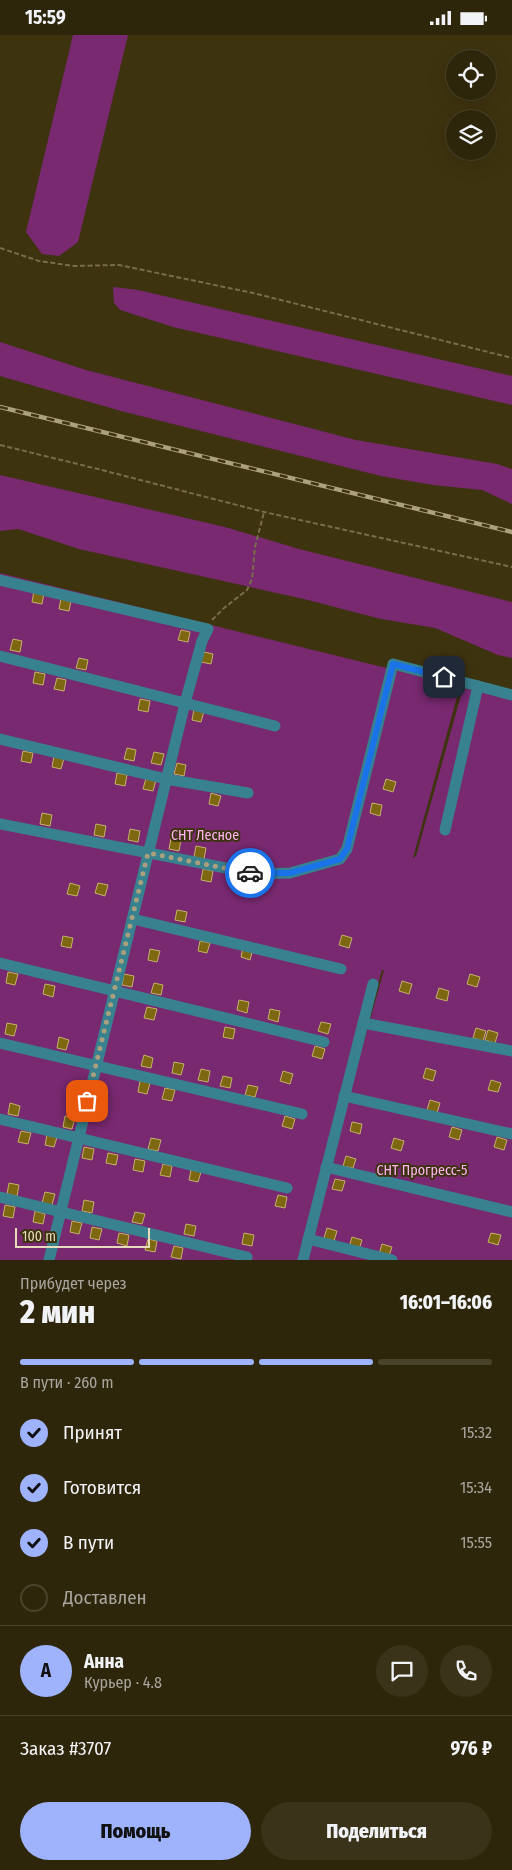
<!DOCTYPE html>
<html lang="ru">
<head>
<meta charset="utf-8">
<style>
	:root { --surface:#2e260b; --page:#3a3219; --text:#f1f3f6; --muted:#a7a59d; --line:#49432c; --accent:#9fb3fd }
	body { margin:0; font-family:"Fira Sans Condensed",sans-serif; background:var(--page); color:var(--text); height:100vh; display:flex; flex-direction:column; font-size:19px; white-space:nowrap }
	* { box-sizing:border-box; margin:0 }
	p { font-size:16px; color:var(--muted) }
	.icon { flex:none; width:28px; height:28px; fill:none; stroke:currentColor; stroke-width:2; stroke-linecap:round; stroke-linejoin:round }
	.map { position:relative; height:1225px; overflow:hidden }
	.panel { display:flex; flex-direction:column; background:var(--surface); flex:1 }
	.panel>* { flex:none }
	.buttons { position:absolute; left:446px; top:15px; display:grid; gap:10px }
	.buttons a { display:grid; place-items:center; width:50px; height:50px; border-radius:50%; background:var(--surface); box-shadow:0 5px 20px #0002,0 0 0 1px var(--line); font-size:25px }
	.scale { position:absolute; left:15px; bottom:12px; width:135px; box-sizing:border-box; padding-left:5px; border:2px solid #e6dbba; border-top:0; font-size:14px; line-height:18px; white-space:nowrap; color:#e6dbba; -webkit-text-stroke:4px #3e330f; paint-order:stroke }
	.pin { position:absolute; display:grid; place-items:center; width:42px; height:42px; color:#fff; margin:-21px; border-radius:10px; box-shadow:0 2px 8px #0006 }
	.courier { position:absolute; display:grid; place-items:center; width:50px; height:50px; margin:-25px; border:4px solid #1a73e8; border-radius:50%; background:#fff; color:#222; box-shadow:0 1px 6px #0007 }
	.head em { font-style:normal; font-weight:800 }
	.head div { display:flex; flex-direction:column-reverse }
	.head { display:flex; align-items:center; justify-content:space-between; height:85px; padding:0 20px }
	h1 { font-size:32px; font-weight:800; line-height:38px }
	.bar { display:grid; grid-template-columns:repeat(4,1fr); gap:8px 5px; align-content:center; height:60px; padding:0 20px }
	.bar i { height:6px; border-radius:4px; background:var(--line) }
	.bar .current { background:var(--accent) }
	.bar p { grid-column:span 4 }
	.line { display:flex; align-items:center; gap:12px; padding:0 20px; border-top:1px solid var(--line) }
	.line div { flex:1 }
	.round { display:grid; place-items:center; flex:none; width:52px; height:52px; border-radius:26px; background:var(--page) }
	ol { padding:0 20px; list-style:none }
	li { display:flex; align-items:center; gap:15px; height:55px }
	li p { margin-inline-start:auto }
	li .icon { padding:5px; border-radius:50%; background:var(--accent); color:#111; stroke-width:4 }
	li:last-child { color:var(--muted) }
	li i { width:28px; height:28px; border:2px solid var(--line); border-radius:50% }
	.cta { display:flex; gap:10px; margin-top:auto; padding:10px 20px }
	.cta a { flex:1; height:58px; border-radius:30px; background:var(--accent); color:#111; font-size:20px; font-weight:800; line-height:58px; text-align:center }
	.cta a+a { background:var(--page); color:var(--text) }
	.status { display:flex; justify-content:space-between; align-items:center; height:35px; padding:0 25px; background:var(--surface); direction:ltr }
	.status svg { height:14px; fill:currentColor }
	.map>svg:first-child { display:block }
	.green { fill:#782970 }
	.building { fill:#7e6711; stroke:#c5b06d }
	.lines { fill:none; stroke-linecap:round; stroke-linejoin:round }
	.path { stroke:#786d4a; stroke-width:2; stroke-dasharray:5 2.5; stroke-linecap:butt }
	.minor { stroke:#388290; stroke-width:11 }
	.rail-casing { stroke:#aca17f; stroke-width:4.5 }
	.rail { stroke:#3e330f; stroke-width:2.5; stroke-dasharray:8; stroke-linecap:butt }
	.done { stroke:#aba07e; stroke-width:5; stroke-dasharray:0 9 }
	.route { stroke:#1a73e8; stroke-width:6 }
	.labels { text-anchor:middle; stroke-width:4; stroke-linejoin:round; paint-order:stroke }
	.park-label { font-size:14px; fill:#ffb3f3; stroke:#3e330f }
</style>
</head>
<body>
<div class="status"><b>15:59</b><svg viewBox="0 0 49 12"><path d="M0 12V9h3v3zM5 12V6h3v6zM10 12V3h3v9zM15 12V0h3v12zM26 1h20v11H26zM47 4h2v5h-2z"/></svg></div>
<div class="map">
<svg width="512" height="1225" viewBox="0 0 512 1225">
	<rect width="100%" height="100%" fill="#3e330f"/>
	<g class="green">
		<polygon points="73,0 128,0 78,207 59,221 42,219 26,197"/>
		<polygon points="113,252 138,255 512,341 512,370 173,292 120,275 114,268"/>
		<polygon points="0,307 86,335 356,405 497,429 512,434 512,469 482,455 433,450 381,441 121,376 0,341"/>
		<polygon points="0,440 225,492 299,514 512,567 512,623 498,620 435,593 381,584 304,564 79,514 18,494 0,496"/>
		<polygon points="0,538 460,651 413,823 416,821 463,653 512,664 512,1225 303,1225 384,935 382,935 302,1225 0,1225"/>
	</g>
	<g class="building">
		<polygon points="34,556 44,558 42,569 32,567"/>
		<polygon points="61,563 71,565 69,576 59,574"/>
		<polygon points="181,595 190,597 188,607 178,605"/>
		<polygon points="13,604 22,606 20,617 10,615"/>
		<polygon points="204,617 213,619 211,629 201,627"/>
		<polygon points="79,623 88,625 86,635 76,633"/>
		<polygon points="35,637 45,639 43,650 33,648"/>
		<polygon points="57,643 66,645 64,656 54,654"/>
		<polygon points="140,664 150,666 148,677 138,675"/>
		<polygon points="194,674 204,676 201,687 192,685"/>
		<polygon points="127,713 136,715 134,726 124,724"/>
		<polygon points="23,716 33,718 31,728 21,726"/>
		<polygon points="154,717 164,719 161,730 151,728"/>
		<polygon points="54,721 64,723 61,734 52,732"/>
		<polygon points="177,728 186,730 184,741 174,739"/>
		<polygon points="117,738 127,740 125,751 115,749"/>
		<polygon points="146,743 156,745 153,756 143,754"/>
		<polygon points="386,744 396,747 393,757 383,754"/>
		<polygon points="211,758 221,761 218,771 209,769"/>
		<polygon points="372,768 382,770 380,781 370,778"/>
		<polygon points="42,778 52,780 50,791 40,789"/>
		<polygon points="96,789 106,791 104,802 94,800"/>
		<polygon points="130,794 140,796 138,807 128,805"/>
		<polygon points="171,803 181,805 179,816 169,814"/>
		<polygon points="196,811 206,813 204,824 194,822"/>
		<polygon points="203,834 213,836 211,847 201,845"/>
		<polygon points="70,848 80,851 77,861 67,859"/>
		<polygon points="98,848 108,850 105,861 95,858"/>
		<polygon points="177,875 187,877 185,887 175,885"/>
		<polygon points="342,900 352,903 349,913 339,910"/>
		<polygon points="63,901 73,903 71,913 61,911"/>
		<polygon points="200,906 210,908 207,918 198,916"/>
		<polygon points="243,912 253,914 250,925 241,922"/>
		<polygon points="150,914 160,916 157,927 148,925"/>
		<polygon points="8,937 18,939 15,950 6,948"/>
		<polygon points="124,939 134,941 132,952 122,950"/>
		<polygon points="470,939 480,942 477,952 467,949"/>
		<polygon points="402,946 412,949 409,959 399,956"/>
		<polygon points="154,948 163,950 161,960 151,958"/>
		<polygon points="45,949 55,951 53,962 43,959"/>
		<polygon points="439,953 449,956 447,966 436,963"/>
		<polygon points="239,965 249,967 247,978 237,975"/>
		<polygon points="147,972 157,974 154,985 144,983"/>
		<polygon points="270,974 280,976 278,987 268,984"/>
		<polygon points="321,987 331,989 328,999 318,996"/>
		<polygon points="7,988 17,990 14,1001 5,999"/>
		<polygon points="225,992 235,994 233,1004 223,1002"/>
		<polygon points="476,993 486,996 483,1006 473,1003"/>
		<polygon points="488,995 498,998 495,1008 485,1005"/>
		<polygon points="59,1002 69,1005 66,1015 57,1013"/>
		<polygon points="315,1011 325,1014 322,1024 312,1021"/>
		<polygon points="144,1020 153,1023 151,1033 141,1031"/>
		<polygon points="174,1027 184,1029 181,1040 172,1038"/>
		<polygon points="426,1033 436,1036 433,1046 423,1043"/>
		<polygon points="201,1034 210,1036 208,1047 198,1045"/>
		<polygon points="283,1036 293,1039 290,1049 280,1046"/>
		<polygon points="223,1041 232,1043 230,1053 220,1051"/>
		<polygon points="491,1045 501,1048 498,1057 488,1055"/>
		<polygon points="140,1046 150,1048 147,1059 138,1057"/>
		<polygon points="248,1050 258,1052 255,1062 245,1060"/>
		<polygon points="165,1053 175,1055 172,1066 162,1064"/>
		<polygon points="430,1065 440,1068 437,1078 427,1075"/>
		<polygon points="10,1068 20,1071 18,1081 8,1079"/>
		<polygon points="65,1081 75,1083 72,1094 63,1092"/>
		<polygon points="285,1081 295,1084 292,1094 282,1091"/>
		<polygon points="352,1087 362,1089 360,1099 350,1096"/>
		<polygon points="452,1092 462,1095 459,1105 449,1102"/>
		<polygon points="21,1096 31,1098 28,1109 18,1107"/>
		<polygon points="47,1100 57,1102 54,1112 45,1110"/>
		<polygon points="497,1102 507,1105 504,1115 494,1112"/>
		<polygon points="151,1103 161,1105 158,1116 148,1114"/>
		<polygon points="394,1103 404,1106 401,1116 391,1113"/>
		<polygon points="84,1112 94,1114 92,1125 82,1123"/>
		<polygon points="108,1118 118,1120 116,1130 106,1128"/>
		<polygon points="346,1121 356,1124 353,1133 343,1131"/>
		<polygon points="135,1124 145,1126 143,1137 133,1135"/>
		<polygon points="163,1129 172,1131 170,1142 160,1140"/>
		<polygon points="191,1135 201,1137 198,1147 189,1145"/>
		<polygon points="335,1144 345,1146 342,1156 332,1154"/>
		<polygon points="9,1148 19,1150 17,1161 7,1159"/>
		<polygon points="45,1157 55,1159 52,1170 42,1168"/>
		<polygon points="278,1160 287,1162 285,1173 275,1171"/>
		<polygon points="84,1165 94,1167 92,1178 82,1176"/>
		<polygon points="5,1170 15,1172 13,1183 3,1181"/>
		<polygon points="35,1176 45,1179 43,1189 33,1187"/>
		<polygon points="135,1177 145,1179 142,1189 132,1187"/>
		<polygon points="72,1186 82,1188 79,1199 70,1197"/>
		<polygon points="186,1189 196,1191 194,1201 184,1199"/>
		<polygon points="92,1192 102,1194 99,1205 90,1203"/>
		<polygon points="327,1193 337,1196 334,1206 324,1203"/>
		<polygon points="119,1198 129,1200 127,1211 117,1208"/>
		<polygon points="244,1198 254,1200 252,1211 242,1209"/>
		<polygon points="491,1198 501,1200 498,1210 488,1207"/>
		<polygon points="352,1202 362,1205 359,1215 349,1212"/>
		<polygon points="148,1204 157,1206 155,1217 145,1215"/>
		<polygon points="382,1209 392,1212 389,1221 379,1219"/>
		<polygon points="174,1211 183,1213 181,1224 171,1222"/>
	</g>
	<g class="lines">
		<g class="path">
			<polyline points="0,213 39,226 74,231 119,230 253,258 512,323"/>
			<polyline points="0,410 98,434 264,477 512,532"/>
			<polyline points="212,585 224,573 247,555 252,544 255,512 264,477"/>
		</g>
		<g class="minor">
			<polyline points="0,545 208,594 202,606 185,668 49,1225"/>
			<polyline points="0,621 275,691"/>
			<polyline points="478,651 512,660"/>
			<polyline points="0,704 166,744 248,758"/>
			<polyline points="0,789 257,839 290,838 340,824 347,814 393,629 478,651 445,795"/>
			<polyline points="133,884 341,934"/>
			<polyline points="0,928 324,1007"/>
			<polyline points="363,988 512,1016"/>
			<polyline points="0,1008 302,1079"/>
			<polyline points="344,1061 512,1099"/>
			<polyline points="0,1084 287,1153"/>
			<polyline points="326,1132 512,1177"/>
			<polyline points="0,1162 247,1222"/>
			<polyline points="308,1204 392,1225"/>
			<polyline points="303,1225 373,949"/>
		</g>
		<defs>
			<polyline id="rail" points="0,372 512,497"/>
		</defs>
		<use href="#rail" class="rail-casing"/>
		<use href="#rail" class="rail"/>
	</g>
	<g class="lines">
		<polyline class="done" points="87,1066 148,818 250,838"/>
		<polyline class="route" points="250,838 290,838 340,824 347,814 393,629 444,642"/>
	</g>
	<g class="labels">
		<g class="park-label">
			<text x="205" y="805">СНТ Лесное</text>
			<text x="422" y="1140">СНТ Прогресс-5</text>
		</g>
	</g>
</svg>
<div class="buttons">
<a><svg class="icon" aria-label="locate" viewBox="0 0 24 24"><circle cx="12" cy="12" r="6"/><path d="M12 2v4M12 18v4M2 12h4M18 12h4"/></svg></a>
<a><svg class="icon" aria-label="layers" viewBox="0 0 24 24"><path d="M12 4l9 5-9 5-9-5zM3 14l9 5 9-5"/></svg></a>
</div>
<div class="scale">100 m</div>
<div class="pin" style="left:87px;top:1066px;background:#ea580c"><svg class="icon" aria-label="bag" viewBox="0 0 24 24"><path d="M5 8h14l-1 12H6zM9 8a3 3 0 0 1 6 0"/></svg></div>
<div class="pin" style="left:444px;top:642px;background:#1f2937"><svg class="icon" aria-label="home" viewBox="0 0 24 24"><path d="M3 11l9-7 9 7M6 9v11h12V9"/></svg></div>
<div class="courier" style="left:250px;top:838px"><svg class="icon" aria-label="car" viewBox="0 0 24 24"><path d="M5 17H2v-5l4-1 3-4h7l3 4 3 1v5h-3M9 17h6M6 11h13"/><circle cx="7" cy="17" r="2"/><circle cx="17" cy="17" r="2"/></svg></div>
</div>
<section class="panel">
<div class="head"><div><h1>2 мин</h1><p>Прибудет через</p></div><em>16:01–16:06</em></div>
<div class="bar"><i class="current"></i><i class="current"></i><i class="current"></i><i></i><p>В пути · 260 m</p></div>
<ol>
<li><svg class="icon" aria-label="check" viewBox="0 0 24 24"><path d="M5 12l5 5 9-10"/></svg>Принят<p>15:32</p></li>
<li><svg class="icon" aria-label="check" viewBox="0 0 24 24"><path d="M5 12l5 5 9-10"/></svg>Готовится<p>15:34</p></li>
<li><svg class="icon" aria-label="check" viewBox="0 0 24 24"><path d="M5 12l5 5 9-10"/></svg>В пути<p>15:55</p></li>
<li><i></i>Доставлен</li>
</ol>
<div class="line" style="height:90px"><b class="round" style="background:var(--accent);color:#111">А</b><div><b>Анна</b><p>Курьер · 4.8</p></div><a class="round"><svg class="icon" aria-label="chat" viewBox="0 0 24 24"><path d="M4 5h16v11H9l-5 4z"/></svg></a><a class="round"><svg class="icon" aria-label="phone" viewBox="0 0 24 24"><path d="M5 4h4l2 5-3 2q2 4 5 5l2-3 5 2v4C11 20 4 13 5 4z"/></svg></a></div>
<div class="line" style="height:65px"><div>Заказ #3707</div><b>976 ₽</b></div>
<div class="cta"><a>Помощь</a><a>Поделиться</a></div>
</section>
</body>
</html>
